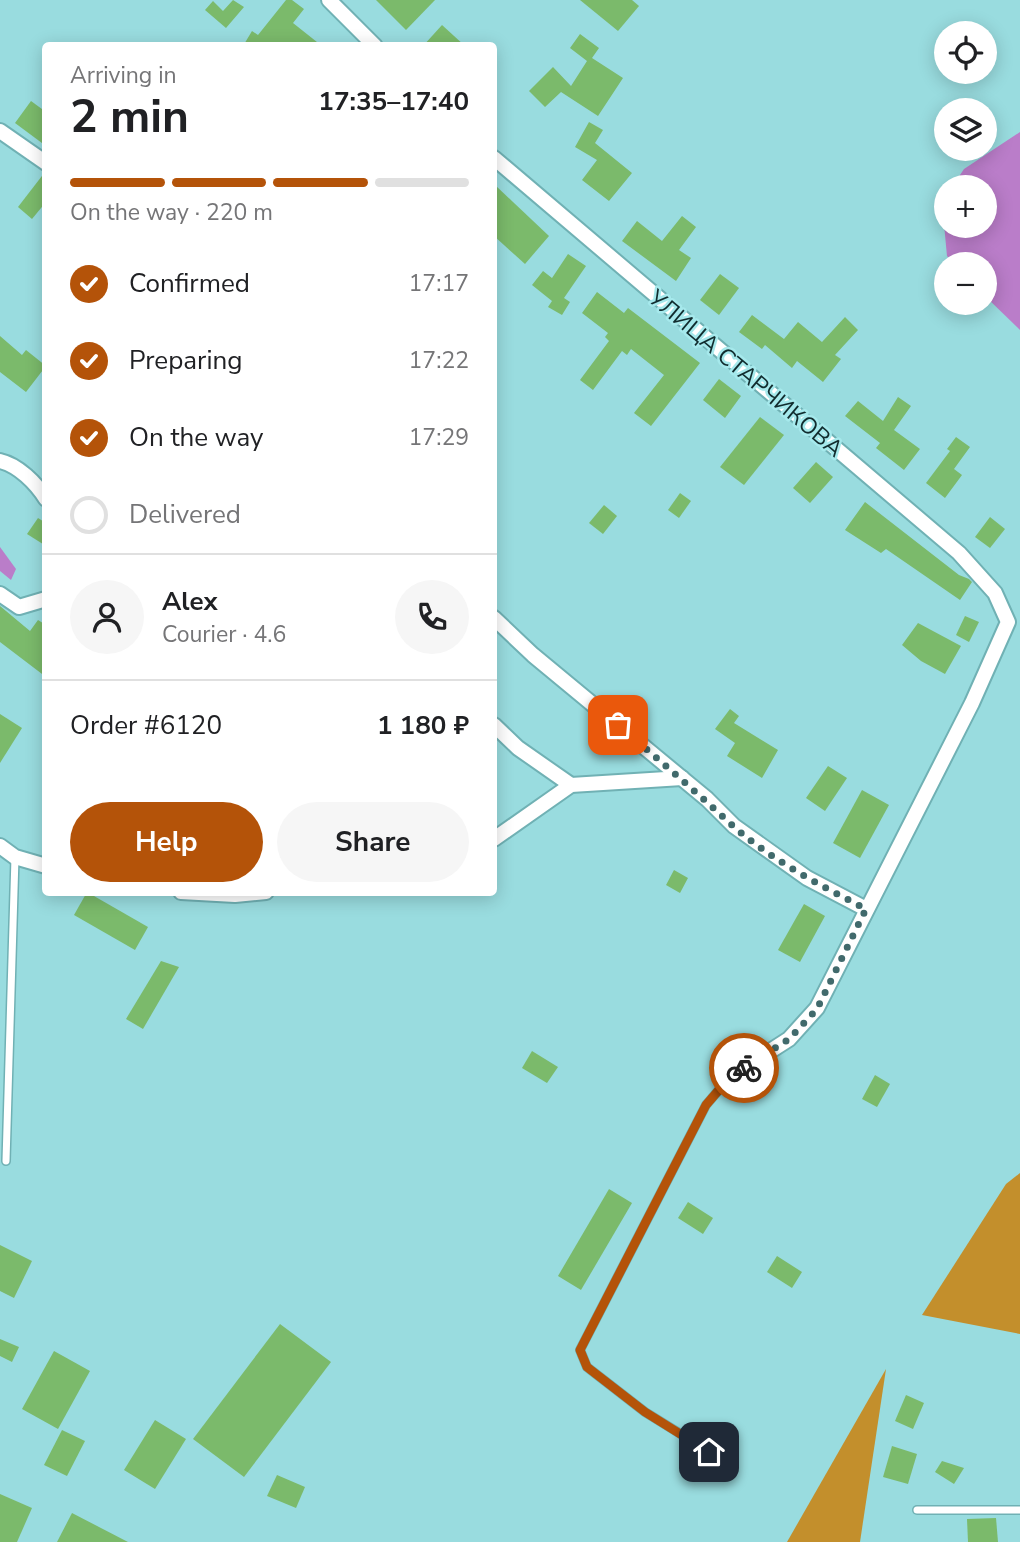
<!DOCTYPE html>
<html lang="en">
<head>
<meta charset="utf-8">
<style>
	:root { --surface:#fff; --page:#f6f6f6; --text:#202124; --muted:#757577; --line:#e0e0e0; --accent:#b45309 }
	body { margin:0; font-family:"Nunito Sans",sans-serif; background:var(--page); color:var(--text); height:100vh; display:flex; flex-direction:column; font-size:26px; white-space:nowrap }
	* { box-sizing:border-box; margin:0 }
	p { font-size:23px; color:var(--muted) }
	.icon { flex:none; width:38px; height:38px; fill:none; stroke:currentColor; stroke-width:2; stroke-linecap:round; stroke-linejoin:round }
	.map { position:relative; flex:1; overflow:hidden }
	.sheet { position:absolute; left:42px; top:42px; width:455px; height:854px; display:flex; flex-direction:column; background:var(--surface); border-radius:7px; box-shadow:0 4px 18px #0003 }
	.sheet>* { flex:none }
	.fabs { position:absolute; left:934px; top:21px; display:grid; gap:14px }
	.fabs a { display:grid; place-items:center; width:63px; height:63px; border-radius:50%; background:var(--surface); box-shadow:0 4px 18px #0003; font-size:35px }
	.pin { position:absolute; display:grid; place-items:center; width:60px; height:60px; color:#fff; margin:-30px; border-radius:14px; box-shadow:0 4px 10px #0006 }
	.courier { position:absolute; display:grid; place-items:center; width:70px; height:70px; margin:-35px; border:5px solid #b45309; border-radius:50%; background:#fff; color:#222; box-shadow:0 2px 9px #0007 }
	.summary em { font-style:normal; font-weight:700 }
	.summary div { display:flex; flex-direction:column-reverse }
	.summary { display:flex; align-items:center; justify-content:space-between; height:119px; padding:0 28px }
	h1 { font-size:46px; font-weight:700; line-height:52px }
	.bar { display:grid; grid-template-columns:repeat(4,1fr); gap:10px 7px; align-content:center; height:84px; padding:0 28px }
	.bar i { height:9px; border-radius:5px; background:var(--line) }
	.bar .current { background:var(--accent) }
	.bar p { grid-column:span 4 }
	.line { display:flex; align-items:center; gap:18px; padding:0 28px; border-top:2px solid var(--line) }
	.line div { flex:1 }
	.round { display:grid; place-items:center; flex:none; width:74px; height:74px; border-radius:37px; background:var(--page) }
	ol { padding:0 28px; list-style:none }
	li { display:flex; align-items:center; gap:21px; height:77px }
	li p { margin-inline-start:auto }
	li .icon { padding:7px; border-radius:50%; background:var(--accent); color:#fff; stroke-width:4 }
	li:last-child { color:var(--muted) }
	li i { width:38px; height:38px; border:4px solid var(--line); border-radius:50% }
	.button { display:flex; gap:14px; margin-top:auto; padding:14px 28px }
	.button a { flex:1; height:80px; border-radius:42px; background:var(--accent); color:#fff; font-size:28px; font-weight:700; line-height:80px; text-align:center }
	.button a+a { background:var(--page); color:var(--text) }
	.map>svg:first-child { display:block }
	.forest { fill:#c38f2c }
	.water { fill:#ba7dc9 }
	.building { fill:#7bba6b }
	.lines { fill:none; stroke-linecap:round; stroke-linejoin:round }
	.service-casing { stroke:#70b1b4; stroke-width:10 }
	.minor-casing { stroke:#70b1b4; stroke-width:18 }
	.service { stroke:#fff; stroke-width:7 }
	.minor { stroke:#fff; stroke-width:14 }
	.done { stroke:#416a6c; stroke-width:7; stroke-dasharray:0 12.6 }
	.route { stroke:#b45309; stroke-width:9 }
	.labels { text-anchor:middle; stroke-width:5; stroke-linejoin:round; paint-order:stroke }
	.street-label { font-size:23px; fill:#112c2e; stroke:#a6e9ec }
</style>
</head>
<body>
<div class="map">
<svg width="1020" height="1542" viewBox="0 0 1020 1542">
	<rect width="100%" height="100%" fill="#99dcdf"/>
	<g class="forest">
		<polygon points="1020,1173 1020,1334 922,1315 1006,1184"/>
		<polygon points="886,1369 860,1542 787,1542"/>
	</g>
	<g class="water">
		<polygon points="1020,132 1020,330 985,296 985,264 955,264 947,256 942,203 947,196 947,226 985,226 985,187 952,187 964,169"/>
		<polygon points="0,547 16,569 11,580 0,571"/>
	</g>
	<g class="building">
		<polygon points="233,0 244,7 226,28 205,10 213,1 223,11"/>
		<polygon points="286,0 292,0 304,9 293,23 322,46 243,46 252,31 258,35"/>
		<polygon points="376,0 435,0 406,30"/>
		<polygon points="580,0 632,0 639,6 618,31"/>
		<polygon points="442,25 465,46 423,46"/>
		<polygon points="580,34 599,48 592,58 623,78 598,116 561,92 545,107 529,91 553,67 571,86 587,61 570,48"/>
		<polygon points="31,101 46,112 46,146 15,123"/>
		<polygon points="589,122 603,130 595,143 632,173 609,201 582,180 597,160 575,147"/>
		<polygon points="45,172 46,202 32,219 18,207"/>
		<polygon points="494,184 549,236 525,264 494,236"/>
		<polygon points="682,216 696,227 679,250 691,258 676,281 622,241 637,221 662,241"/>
		<polygon points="568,254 586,266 564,298 570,302 562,315 548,307 552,301 532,285 543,271 552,278"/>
		<polygon points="720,274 739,288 719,315 700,300"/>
		<polygon points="597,292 624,313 628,308 700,363 651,426 634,413 664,375 631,349 627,355 622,351 593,390 580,380 609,341 605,337 608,333 582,313"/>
		<polygon points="752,315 784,339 798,322 822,342 845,317 858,330 835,355 841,359 823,382 797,361 792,368 765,345 762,349 739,332"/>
		<polygon points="0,336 22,355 26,350 46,366 26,392 0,372"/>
		<polygon points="719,379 741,396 725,418 703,400"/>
		<polygon points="898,397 911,406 894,430 920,449 904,470 876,448 880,443 845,416 858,401 883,421"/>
		<polygon points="760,417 784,435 744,485 720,467"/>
		<polygon points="956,437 970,447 954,469 962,475 945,498 926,483 950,451 947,449"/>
		<polygon points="816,462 833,477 810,503 793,488"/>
		<polygon points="680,493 691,501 679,518 668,510"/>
		<polygon points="865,502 959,575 969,579 972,582 960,600 886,549 881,553 845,530"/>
		<polygon points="604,505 617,516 603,534 589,523"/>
		<polygon points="990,517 1005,529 990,548 975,537"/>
		<polygon points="38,518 46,523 46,546 27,534"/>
		<polygon points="0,606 30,631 38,620 46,625 46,677 0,642"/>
		<polygon points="965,616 979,622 969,642 956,635"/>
		<polygon points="918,623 961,646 945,674 921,661 902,645"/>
		<polygon points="730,709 739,716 734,723 778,750 762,778 727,756 735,743 715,729"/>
		<polygon points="0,714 22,728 0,763"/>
		<polygon points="828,766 847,778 825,811 806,798"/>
		<polygon points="862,790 889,805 860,858 833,843"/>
		<polygon points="674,870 688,878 680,893 666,885"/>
		<polygon points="87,892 148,927 135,950 74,915"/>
		<polygon points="804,904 825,916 800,962 778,950"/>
		<polygon points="161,961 179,967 143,1029 126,1019"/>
		<polygon points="532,1051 558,1067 547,1083 522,1068"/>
		<polygon points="875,1075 890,1084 877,1107 862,1099"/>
		<polygon points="609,1189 632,1203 581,1290 558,1276"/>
		<polygon points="688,1202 713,1218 703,1234 678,1218"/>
		<polygon points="0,1245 32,1261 14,1298 0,1291"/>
		<polygon points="777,1256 802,1272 792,1288 767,1272"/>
		<polygon points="280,1324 331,1362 244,1477 193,1439"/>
		<polygon points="0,1339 19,1347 12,1362 0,1356"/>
		<polygon points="54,1351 90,1371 58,1429 22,1409"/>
		<polygon points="906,1395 924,1403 913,1429 895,1421"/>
		<polygon points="155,1420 186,1439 155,1489 124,1470"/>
		<polygon points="62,1430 85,1441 67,1476 44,1465"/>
		<polygon points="892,1446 917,1454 908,1484 883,1477"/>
		<polygon points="942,1461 964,1468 954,1484 935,1472"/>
		<polygon points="277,1475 305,1487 296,1508 267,1496"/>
		<polygon points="0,1494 32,1508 17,1542 0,1542"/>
		<polygon points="72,1513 128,1542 57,1542"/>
		<polygon points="996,1518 998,1542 968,1542 967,1519"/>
	</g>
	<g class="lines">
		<defs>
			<g id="service">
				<polyline points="730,1077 706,1105 580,1350 587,1367 645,1412 731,1465"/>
				<polyline points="6,1161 15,857"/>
				<polyline points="917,1510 1020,1510"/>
			</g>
			<g id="minor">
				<polyline points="329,0 375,46"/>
				<polyline points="0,131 46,163"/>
				<polyline points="494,158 959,553 995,593 1008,622 972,703 817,1008 789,1039 730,1077"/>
				<path d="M0 461C18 465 36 483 46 499"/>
				<polyline points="0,594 19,607 46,599"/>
				<polyline points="494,618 533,655 707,799 734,826 807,878 866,909"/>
				<polyline points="494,725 518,748 571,785"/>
				<polyline points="494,839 571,785 682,778"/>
				<polyline points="0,846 15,857 46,866"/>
				<polyline points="181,892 235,895 266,892"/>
			</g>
		</defs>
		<use href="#service" class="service-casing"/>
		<use href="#minor" class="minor-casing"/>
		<use href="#service" class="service"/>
		<use href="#minor" class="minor"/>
	</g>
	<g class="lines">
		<path class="done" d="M618 725C657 758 695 791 732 825 771 860 820 885 866 909L817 1009 789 1039 744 1068"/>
		<polyline class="route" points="709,1452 645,1412 587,1367 580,1350 706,1105 730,1077 744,1068"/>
	</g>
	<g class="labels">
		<g class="street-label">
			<text transform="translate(746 373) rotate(40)" y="8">УЛИЦА СТАРЧИКОВА</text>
		</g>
	</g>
</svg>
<div class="fabs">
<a><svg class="icon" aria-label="locate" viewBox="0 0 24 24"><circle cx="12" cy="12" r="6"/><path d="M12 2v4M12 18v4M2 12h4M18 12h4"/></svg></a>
<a><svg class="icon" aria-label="layers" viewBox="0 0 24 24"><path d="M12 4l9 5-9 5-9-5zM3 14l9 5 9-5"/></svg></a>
<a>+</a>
<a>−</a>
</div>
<div class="pin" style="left:618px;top:725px;background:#ea580c"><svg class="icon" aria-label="bag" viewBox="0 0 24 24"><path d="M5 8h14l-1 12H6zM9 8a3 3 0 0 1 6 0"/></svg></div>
<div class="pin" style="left:709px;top:1452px;background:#1f2937"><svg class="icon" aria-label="home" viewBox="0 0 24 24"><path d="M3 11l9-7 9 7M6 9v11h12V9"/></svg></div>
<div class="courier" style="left:744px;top:1068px"><svg class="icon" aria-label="bike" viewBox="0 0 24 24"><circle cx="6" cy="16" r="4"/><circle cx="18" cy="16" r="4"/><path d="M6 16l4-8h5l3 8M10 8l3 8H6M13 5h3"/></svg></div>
<section class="sheet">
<div class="summary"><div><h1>2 min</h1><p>Arriving in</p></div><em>17:35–17:40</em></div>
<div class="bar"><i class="current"></i><i class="current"></i><i class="current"></i><i></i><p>On the way · 220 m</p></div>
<ol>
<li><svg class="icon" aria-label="check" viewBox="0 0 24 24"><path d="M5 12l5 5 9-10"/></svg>Confirmed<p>17:17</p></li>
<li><svg class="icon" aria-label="check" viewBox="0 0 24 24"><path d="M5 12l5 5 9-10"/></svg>Preparing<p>17:22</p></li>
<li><svg class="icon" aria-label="check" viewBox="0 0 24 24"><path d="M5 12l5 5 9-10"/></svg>On the way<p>17:29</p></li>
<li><i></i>Delivered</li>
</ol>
<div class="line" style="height:126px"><a class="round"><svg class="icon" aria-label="person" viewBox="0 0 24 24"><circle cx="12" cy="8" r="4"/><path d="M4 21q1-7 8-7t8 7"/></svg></a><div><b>Alex</b><p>Courier · 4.6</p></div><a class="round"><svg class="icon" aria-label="phone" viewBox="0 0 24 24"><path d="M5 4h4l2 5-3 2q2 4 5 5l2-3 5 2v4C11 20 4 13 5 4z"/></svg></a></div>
<div class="line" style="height:91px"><div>Order #6120</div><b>1 180 ₽</b></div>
<div class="button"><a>Help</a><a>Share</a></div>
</section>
</div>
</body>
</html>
